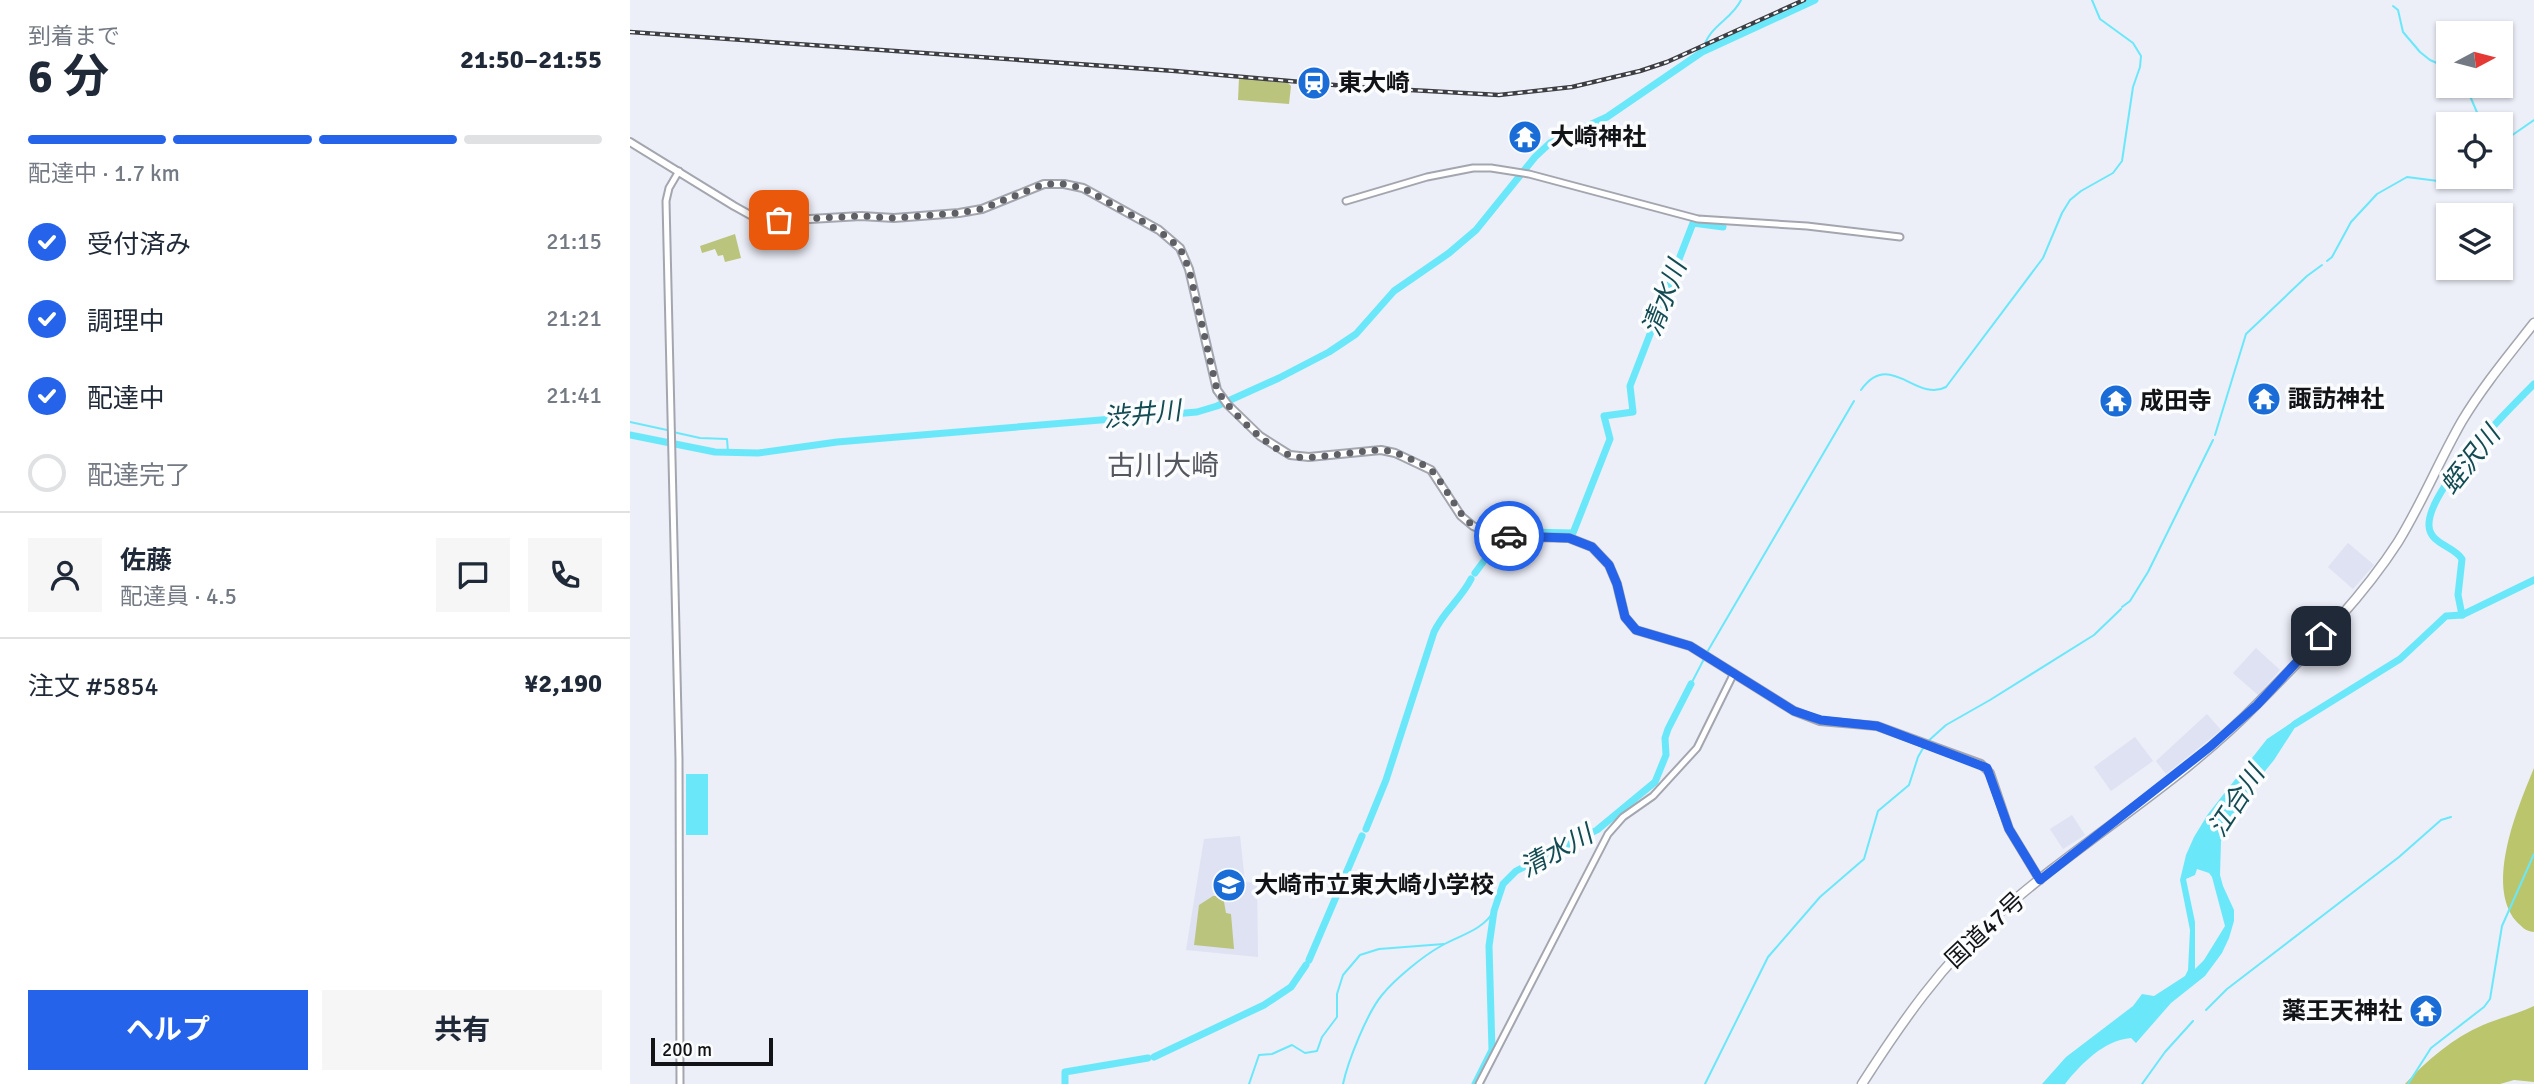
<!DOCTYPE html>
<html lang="ja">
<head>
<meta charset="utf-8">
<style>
	:root { --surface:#fff; --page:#f6f6f7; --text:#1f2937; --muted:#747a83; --line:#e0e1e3; --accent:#2563eb }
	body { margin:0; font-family:Signika,"Noto Sans JP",sans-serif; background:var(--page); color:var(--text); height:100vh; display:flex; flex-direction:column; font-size:26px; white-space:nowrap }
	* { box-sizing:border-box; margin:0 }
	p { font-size:23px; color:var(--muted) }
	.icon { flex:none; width:38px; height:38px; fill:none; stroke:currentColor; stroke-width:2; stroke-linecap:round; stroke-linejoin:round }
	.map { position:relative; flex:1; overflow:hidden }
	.sheet { display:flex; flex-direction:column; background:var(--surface); width:630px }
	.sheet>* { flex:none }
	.needle { width:46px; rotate:83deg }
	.tools { position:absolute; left:1806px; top:21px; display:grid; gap:14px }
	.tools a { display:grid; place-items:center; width:77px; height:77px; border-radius:0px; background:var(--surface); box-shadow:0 2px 5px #0004; font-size:35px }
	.scale { position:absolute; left:21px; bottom:18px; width:122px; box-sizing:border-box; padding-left:7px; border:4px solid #121316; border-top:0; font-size:19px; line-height:24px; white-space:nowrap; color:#121316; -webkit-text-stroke:5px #fbfcfe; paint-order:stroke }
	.pin { position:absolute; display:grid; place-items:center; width:60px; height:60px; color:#fff; margin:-30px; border-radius:14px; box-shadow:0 4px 10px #0006 }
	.courier { position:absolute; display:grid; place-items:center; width:70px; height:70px; margin:-35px; border:5px solid #2563eb; border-radius:50%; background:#fff; color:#222; box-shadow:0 2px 9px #0007 }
	.summary em { font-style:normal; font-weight:700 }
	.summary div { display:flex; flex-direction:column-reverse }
	.summary { display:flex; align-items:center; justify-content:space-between; height:119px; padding:0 28px }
	h1 { font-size:46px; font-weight:700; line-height:52px }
	.bar { display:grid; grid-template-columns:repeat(4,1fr); gap:10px 7px; align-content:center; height:84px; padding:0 28px }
	.bar i { height:9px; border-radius:5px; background:var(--line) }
	.bar .active { background:var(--accent) }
	.bar p { grid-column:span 4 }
	.line { display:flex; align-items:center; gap:18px; padding:0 28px; border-top:2px solid var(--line) }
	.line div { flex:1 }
	.round { display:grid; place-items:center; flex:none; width:74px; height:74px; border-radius:0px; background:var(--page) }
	ol { padding:0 28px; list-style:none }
	li { display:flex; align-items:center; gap:21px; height:77px }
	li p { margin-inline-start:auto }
	li .icon { padding:7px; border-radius:50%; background:var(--accent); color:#fff; stroke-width:4 }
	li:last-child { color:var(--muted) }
	li i { width:38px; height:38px; border:4px solid var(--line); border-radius:50% }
	.action { display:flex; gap:14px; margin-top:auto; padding:14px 28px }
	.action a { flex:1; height:80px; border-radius:0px; background:var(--accent); color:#fff; font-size:28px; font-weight:700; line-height:80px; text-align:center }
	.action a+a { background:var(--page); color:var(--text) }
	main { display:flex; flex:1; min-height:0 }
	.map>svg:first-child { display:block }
	.built { fill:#dee2f2 }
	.green { fill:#bbc47c }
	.forest { fill:#bac56c }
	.water { fill:#6ae8fa; fill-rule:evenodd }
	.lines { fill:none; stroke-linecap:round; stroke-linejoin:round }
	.stream { stroke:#6ae8fa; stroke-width:2 }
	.river { stroke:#6ae8fa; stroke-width:7 }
	.tertiary-casing { stroke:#a4a6af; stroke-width:9 }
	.secondary-casing { stroke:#a4a6af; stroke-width:10 }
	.trunk-casing { stroke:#a4a6af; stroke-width:11 }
	.tertiary { stroke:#fff; stroke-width:5 }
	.secondary { stroke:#fff; stroke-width:6 }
	.trunk { stroke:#fff; stroke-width:8 }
	.rail-casing { stroke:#3d3e43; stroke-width:4.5 }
	.rail { stroke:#fbfcfe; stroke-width:2; stroke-dasharray:5; stroke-linecap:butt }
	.done { stroke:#5e6065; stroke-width:7; stroke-dasharray:0 12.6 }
	.route { stroke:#2563eb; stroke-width:9 }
	.labels { text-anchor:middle; stroke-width:7; stroke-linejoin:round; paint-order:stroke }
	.poi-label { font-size:24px; font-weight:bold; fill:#121316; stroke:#fbfcfe; text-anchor:start }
	.street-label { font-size:24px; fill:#121316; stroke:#fbfcfe }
	.water-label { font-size:26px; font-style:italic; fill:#124b52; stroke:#fbfcfe }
	.quarter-label { font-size:28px; fill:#55575f; stroke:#fbfcfe }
</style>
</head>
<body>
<main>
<section class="sheet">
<div class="summary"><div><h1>6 分</h1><p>到着まで</p></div><em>21:50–21:55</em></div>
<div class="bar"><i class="active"></i><i class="active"></i><i class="active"></i><i></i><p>配達中 · 1.7 km</p></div>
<ol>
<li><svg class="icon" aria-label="check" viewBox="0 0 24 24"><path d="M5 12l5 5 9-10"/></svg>受付済み<p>21:15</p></li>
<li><svg class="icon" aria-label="check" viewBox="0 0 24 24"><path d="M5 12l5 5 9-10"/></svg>調理中<p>21:21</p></li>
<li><svg class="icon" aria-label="check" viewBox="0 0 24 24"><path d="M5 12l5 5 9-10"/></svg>配達中<p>21:41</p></li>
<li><i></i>配達完了</li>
</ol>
<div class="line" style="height:126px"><a class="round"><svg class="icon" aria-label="person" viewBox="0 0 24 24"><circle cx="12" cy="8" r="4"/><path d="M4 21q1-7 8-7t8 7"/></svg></a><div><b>佐藤</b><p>配達員 · 4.5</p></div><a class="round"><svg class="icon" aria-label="chat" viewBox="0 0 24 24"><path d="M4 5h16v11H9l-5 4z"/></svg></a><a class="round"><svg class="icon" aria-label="phone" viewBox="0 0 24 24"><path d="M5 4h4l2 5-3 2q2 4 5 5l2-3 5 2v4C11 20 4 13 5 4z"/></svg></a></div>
<div class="line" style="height:91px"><div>注文 #5854</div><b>¥2,190</b></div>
<div class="action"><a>ヘルプ</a><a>共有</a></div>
</section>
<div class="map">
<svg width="1904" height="1084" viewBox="0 0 1904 1084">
	<rect width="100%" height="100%" fill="#eceef8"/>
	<g class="built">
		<polygon points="1718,543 1744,565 1723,589 1698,567"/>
		<polygon points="1626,648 1650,670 1628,695 1603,673"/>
		<polygon points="1577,714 1591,730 1536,774 1526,761"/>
		<polygon points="1505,737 1523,761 1481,791 1464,767"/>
		<polygon points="1442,815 1455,835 1433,849 1420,829"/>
		<polygon points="610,836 615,882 627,883 628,957 556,950 574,839"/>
	</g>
	<g class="green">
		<polygon points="609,78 658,83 661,86 659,104 608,100"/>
		<polygon points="105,234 111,258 95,262 93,255 88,256 85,249 72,253 70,246"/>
		<polygon points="583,896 593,896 596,913 601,914 604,949 564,945 569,905"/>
	</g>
	<g class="forest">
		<path d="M1904 768V932C1895 931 1892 927 1886 921 1855 884 1888 807 1904 768Z"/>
		<path d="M1904 1006V1082L1884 1080 1870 1084H1775C1797 1060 1823 1038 1853 1025 1870 1018 1887 1014 1904 1006Z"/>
	</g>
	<g class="water">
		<path d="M1673 715 1644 760 1619 791 1591 841 1590 875 1593 886 1604 910V921L1599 938 1592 953 1575 976 1541 1003 1506 1043 1501 1038C1474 1040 1451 1064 1435 1084H1412L1436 1057 1503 1006 1512 994 1524 996 1555 976 1558 970 1560 930 1550 880 1556 855 1564 837 1578 814 1637 739ZM1567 869 1579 873 1582 877 1595 926 1574 960 1565 969V922L1556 879 1565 875Z"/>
		<rect x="56" y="774" width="22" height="61"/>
	</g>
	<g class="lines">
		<g class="stream">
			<polyline points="1763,6 1768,10 1773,32 1790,52 1800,60 1818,68"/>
			<path d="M1072 52C1079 24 1101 21 1111 0"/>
			<polyline points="1840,86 1840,96 1852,124"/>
			<polyline points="1871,138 1881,136 1904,120"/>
			<polyline points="1697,261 1702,257 1721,222 1747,194 1777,177 1808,181 1837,177"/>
			<path d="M1231 390C1260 349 1286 403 1316 387L1413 258 1432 213 1440 200 1451 191 1483 173 1492 161 1503 87 1510 67 1511 56 1503 43 1470 19 1462 0"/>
			<polyline points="0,422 37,430"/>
			<polyline points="43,432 70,438 97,439 98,452"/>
			<polyline points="1585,435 1616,334 1677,276 1692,265"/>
			<polyline points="1492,607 1500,601 1518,572 1583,440"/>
			<polyline points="1076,654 1224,401"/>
			<polyline points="1061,684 1074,659"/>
			<polyline points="1576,1010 1597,989 1769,857 1811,820 1821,817"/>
			<polyline points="619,1084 629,1055 642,1054 662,1045 675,1053 687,1051 692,1037 707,1017 707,994 713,975 730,955 749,949 814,944"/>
			<path d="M713 1084C718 1061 737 1013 752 995 765 979 793 956 811 946 830 935 852 931 864 911"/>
			<polyline points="1075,1084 1138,957 1190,897 1234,859 1248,811 1279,785 1288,757 1296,743 1316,725 1360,700 1464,635 1491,609"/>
			<polyline points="1512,1084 1535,1052 1563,1021"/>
			<polyline points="1778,1084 1801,1048 1854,1007 1860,999 1872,926 1904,854"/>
		</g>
		<g class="river">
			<polyline points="0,435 85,452 128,453 207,442 567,412 587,406 649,378 699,352 726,334 764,291 819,253 846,230 905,157 920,143 977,117 1072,52 1185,0"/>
			<polyline points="896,532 943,533 980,439 974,416 1003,412 1000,386 1063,223 1093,227"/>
			<polyline points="845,573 868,542 889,541"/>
			<path d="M1832 615 1828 595 1832 559C1824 546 1800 544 1799 526 1797 490 1878 410 1904 384"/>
			<polyline points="1665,724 1770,659 1816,616 1832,615 1904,580"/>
			<path d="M736 829 756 780 804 632C813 612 831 599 841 579"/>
			<polyline points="679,960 732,836"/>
			<polyline points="524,1057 634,1005 661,987 676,965"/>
			<polyline points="435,1084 435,1072 518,1058"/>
			<polyline points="845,1084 862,1050 859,946 864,911 873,884 886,871 967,830 1025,782 1036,755 1035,738 1038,729 1061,684"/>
		</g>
		<defs>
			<g id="tertiary">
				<polyline points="49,171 39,188 36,201 49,759 50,1084"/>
				<polyline points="716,201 797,177 843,168 861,168 899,174 1068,219 1177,226 1270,237"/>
				<polyline points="849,1084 978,834 993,817 1023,796 1067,748 1104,673"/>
			</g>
			<polyline id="secondary" points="0,142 104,206 122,216 132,218 163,220 231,216 264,218 329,213 352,209 414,184 434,184 453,188 529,230 550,248 559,269 587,390 598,405 630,436 660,455 679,457 751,450 765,453 801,470 831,516 843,526 866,536 939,538 962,547 979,565 987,584 995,617 1006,630 1060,646 1164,711 1190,721 1247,726 1351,764 1360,773 1379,829 1410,880"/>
			<path id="trunk" d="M1232 1084C1271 1023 1312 964 1367 915 1451 840 1551 783 1629 702 1678 652 1730 601 1768 542 1792 503 1809 461 1832 421 1853 386 1879 355 1904 323"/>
		</defs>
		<use href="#tertiary" class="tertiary-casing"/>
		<use href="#secondary" class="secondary-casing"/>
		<use href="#trunk" class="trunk-casing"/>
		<use href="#tertiary" class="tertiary"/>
		<use href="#secondary" class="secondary"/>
		<use href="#trunk" class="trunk"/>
		<defs>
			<polyline id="rail" points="0,32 545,71 727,87 869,95 942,87 1010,71 1037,62 1174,0"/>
		</defs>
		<use href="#rail" class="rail-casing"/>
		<use href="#rail" class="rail"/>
	</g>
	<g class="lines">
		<path class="done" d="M149 220 231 216 264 218 329 213 352 209 414 184H434L453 188 528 230 550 248 559 269 587 390C600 411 643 455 668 457 685 459 704 454 721 453 737 451 753 447 769 454 779 459 794 463 802 471 828 501 830 535 879 536"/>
		<polyline class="route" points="879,536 939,538 962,547 979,565 987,584 995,617 1006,630 1060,646 1164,711 1191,720 1247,726 1357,768 1379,829 1410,880 1581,746 1627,705 1691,636"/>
	</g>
	<defs>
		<symbol id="station-disc" viewBox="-11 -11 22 22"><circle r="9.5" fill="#1a6cd6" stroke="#fbfcfe"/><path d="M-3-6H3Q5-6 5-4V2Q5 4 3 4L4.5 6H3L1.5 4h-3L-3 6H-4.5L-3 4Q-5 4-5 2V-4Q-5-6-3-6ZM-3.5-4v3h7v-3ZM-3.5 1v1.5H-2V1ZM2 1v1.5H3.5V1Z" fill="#fff"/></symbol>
		<symbol id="temple-disc" viewBox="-11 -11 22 22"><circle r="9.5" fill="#1a6cd6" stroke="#fbfcfe"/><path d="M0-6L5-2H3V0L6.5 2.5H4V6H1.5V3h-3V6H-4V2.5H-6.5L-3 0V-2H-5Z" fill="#fff"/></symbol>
		<symbol id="school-disc" viewBox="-11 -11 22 22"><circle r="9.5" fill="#1a6cd6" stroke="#fbfcfe"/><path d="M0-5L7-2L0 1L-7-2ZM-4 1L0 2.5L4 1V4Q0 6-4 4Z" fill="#fff"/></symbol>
	</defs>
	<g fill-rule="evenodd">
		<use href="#station-disc" x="665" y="64" width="38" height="38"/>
		<use href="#temple-disc" x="876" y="118" width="38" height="38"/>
		<use href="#temple-disc" x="1615" y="380" width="38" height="38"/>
		<use href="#temple-disc" x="1467" y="382" width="38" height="38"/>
		<use href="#school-disc" x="580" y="866" width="38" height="38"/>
		<use href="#temple-disc" x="1777" y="992" width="38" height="38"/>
	</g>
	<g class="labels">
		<g class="poi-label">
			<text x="708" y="91">東大崎</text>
			<text x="920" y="145">大崎神社</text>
			<text x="1658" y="407">諏訪神社</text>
			<text x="1510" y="409">成田寺</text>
			<text x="624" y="893">大崎市立東大崎小学校</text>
			<text x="1772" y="1019" text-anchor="end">薬王天神社</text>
		</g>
		<g class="street-label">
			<text transform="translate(1355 930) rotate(-43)" y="8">国道47号</text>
		</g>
		<g class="water-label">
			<text transform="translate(1034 298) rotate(-69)" y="9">清水川</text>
			<text transform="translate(512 414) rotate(-6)" y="9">渋井川</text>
			<text transform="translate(1840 460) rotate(-52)" y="9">蛭沢川</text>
			<text transform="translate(1606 801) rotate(-57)" y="9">江合川</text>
			<text transform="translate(926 851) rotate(-29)" y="9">清水川</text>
		</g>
		<g class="quarter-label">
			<text x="533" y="475">古川大崎</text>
		</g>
	</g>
</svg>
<div class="tools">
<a><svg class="needle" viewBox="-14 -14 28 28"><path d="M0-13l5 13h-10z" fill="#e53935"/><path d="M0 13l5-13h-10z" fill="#747a83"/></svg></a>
<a><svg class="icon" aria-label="locate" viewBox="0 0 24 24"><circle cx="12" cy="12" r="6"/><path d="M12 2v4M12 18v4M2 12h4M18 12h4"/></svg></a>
<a><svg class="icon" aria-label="layers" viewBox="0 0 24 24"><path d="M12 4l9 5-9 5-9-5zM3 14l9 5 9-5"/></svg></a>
</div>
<div class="scale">200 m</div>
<div class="pin" style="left:149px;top:220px;background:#ea580c"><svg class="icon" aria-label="bag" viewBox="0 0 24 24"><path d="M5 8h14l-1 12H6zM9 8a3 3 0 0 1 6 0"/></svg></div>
<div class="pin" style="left:1691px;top:636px;background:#1f2937"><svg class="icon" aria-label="home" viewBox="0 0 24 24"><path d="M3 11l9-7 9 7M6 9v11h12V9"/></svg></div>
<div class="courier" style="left:879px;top:536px"><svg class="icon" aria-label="car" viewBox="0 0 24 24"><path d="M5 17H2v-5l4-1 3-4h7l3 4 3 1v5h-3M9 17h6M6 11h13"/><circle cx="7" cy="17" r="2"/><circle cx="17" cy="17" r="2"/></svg></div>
</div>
</main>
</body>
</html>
